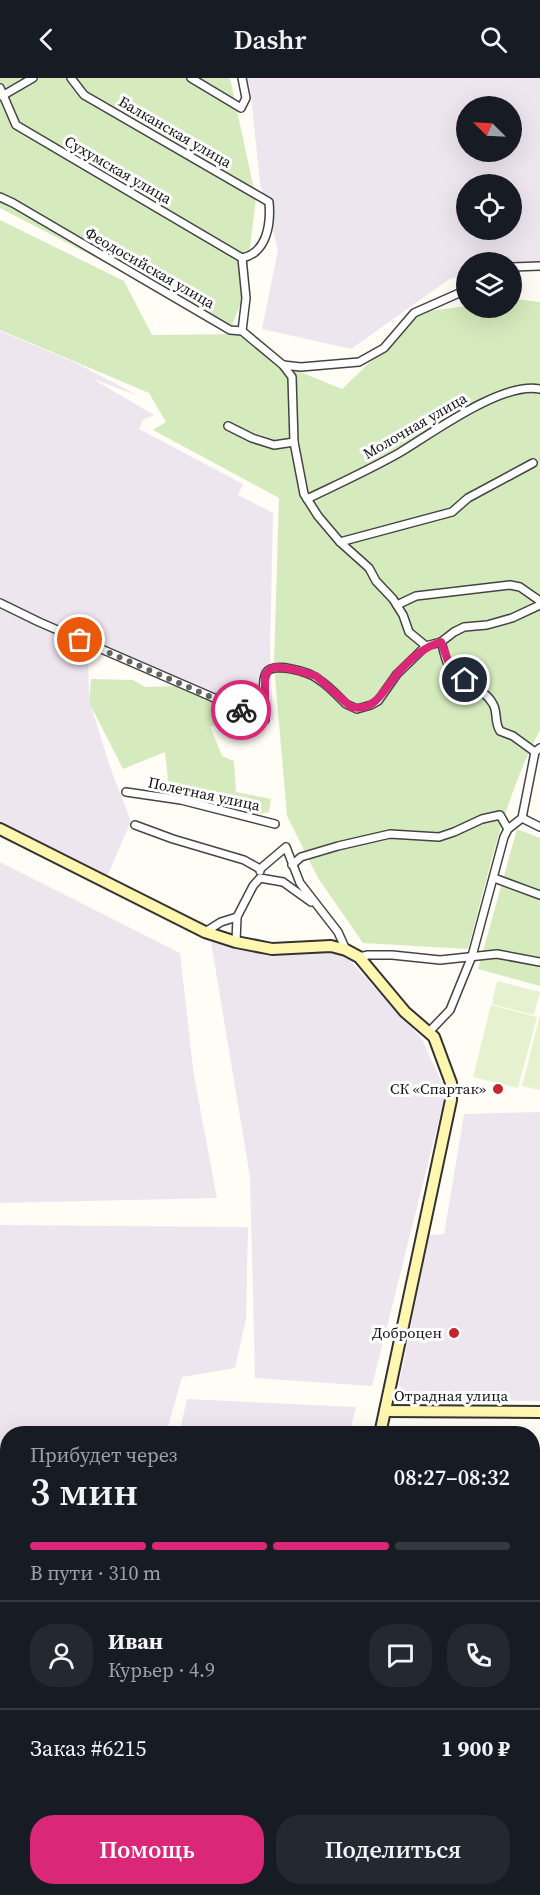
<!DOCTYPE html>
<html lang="ru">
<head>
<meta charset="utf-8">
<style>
	:root { --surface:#171b24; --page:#242831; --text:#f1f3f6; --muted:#9ea1a6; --line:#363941; --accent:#db2777 }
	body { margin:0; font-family:"Source Serif 4",serif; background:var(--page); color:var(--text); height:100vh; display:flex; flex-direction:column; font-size:22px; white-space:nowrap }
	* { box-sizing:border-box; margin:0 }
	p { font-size:20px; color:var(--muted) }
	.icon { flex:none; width:33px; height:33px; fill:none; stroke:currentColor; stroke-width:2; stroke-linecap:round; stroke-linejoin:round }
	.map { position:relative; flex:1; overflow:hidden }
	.drawer { position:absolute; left:0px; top:1348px; width:540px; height:470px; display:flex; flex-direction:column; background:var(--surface); border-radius:24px 24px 0 0; box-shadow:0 6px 24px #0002 }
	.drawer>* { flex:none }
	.needle { width:39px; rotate:294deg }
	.tools { position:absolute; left:456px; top:18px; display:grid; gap:12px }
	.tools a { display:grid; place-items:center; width:66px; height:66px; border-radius:50%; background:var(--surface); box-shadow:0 6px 24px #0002; font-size:30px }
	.pin { position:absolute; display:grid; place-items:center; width:51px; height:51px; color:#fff; margin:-26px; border:3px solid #fff; border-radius:50%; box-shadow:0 2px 6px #0007 }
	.courier { position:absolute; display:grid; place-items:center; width:60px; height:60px; margin:-30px; border:4px solid #db2777; border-radius:50%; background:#fff; color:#222; box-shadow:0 2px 8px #0007 }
	.headline em { font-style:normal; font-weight:600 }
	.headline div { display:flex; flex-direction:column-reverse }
	.headline { display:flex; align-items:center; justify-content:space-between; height:102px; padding:0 30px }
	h1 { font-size:39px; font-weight:600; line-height:45px }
	.bar { display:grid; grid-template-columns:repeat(4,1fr); gap:9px 6px; align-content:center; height:72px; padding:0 30px }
	.bar i { height:8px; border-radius:4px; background:var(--line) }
	.bar .current { background:var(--accent) }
	.bar p { grid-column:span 4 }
	.line { display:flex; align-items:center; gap:15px; padding:0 30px; border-top:2px solid var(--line) }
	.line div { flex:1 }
	.round { display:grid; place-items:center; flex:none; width:63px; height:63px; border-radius:24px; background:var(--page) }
	.cta { display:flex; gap:12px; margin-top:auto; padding:12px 30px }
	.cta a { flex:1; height:69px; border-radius:24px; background:var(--accent); color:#fff; font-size:24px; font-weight:600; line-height:69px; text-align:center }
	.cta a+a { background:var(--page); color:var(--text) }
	header { display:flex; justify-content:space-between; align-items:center; height:78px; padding:0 30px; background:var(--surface); font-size:27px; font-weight:600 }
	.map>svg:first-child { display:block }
	.industrial { fill:#eee6ef; fill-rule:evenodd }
	.green { fill:#d5ebbd }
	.pitch { fill:#e6f2cf }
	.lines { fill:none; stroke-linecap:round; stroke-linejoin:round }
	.street-casing { stroke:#444; stroke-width:10 }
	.secondary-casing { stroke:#333; stroke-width:14 }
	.street { stroke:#fff; stroke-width:7 }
	.secondary { stroke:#fff6b0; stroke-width:10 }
	.done { stroke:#646461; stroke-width:6; stroke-dasharray:0 10.8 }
	.route { stroke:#db2777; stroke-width:8 }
	.poi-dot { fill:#c4262e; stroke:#fff; stroke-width:2 }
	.labels { text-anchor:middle; stroke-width:6; stroke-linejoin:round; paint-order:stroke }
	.street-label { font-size:15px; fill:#111; stroke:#fff }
	.poi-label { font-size:15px; fill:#111; stroke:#fff; text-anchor:end }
</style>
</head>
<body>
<header><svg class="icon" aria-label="back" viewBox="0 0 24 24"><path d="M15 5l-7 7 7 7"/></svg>Dashr<svg class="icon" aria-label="search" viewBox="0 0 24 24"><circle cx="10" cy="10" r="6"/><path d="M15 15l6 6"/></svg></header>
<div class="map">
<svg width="540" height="1817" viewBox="0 0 540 1817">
	<rect width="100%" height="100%" fill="#fffdf5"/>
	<g class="industrial">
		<path d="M246 0H540V191L512 194V184H466V198L451 200 351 271 262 251 278 172 260 105 250 8ZM466 28H512V74H466ZM466 106H512V152H466Z"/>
		<polygon points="0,253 76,285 139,318 93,301 154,337 143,342 139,351 243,406 238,417 273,435 270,574 273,642 259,638 51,547 0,522"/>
		<polygon points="0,530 88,568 89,621 110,689 131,743 106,801 0,747"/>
		<polygon points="0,784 180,875 194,998 217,1120 0,1125"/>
		<polygon points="211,864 267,878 342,874 422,961 446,1014 372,1308 255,1300 250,1099"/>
		<polygon points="540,1034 540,1323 410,1322 399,1307 429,1157 444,1156 464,1036"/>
		<polygon points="0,1147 248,1149 246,1241 235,1290 182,1299 166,1356 8,1356 8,1553 0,1554"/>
		<polygon points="187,1321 356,1329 349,1356 179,1356"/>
		<polygon points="532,1379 540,1379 540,1441 533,1440"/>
		<rect x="533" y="1524" width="7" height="146"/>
		<polygon points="7,1571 8,1810 154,1810 154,1817 0,1817 0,1572"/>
		<polygon points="533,1688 540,1688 540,1817 278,1817 280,1810 532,1810"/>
		<polygon points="165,1811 165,1810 233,1811 231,1817 165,1817"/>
	</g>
	<g class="green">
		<polygon points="0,0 230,0 256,121 244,217 231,250 0,130"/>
		<path d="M0 142 124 203 152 257 241 256 283 287 342 311 422 234 466 228 512 230V222L514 221 540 224V652C504 720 488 797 468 871L363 865 318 800 287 738 274 587 279 420 153 352 166 344 149 315 0 252Z"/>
		<polygon points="91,601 133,602 145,609 182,608 237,631 240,647 210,648 222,678 234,683 236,714 271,721 269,734 260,736 209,724 206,713 169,711 165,674 123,691 89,624"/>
		<polygon points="517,751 540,760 540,908 478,891"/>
	</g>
	<g class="pitch">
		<polygon points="497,903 540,914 534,937 492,926"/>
		<polygon points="491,927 537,939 518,1010 473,999"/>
		<polygon points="540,937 540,1012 522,1008"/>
	</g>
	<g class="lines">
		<defs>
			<g id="street">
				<path d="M71 0 84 17 269 124C271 146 267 175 242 180L246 220 242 253"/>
				<polyline points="191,0 241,30 246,20 242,0"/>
				<polyline points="0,10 16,47 242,180"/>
				<polyline points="2,18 33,0"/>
				<polyline points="0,119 13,125 230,252 242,253 283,287 292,299 294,364 304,416 318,438 340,464 369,490 376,503 393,521 403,537 409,554 426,568"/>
				<polyline points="512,189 540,188"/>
				<polyline points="283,287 301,289 359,284 384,270 414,235 466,212"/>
				<polyline points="228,348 252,360 274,367 294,364"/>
				<path d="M307 421C338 406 369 392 399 375 431 356 502 303 540 311"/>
				<polyline points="340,464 452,434 468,420 533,385"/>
				<path d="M0 525 39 544 265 642C265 631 261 604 266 595 273 583 309 594 318 601 329 608 337 617 346 626L357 631 371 627 378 623 397 596 426 568 441 564 454 554 464 549 487 547 512 540 540 527"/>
				<polyline points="397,527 416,518 510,507 520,509 540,523"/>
				<path d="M441 564C444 572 445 583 450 590 460 605 484 609 493 626 498 634 494 644 500 653L513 658 535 674"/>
				<polyline points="126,714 181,722 275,746"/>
				<polyline points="522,740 540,749"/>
				<polyline points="135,747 173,761 244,782 260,791 260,793"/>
				<polyline points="292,787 301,779 338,768 390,756 439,759 454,754 482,741 500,737 508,751"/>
				<polyline points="260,791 286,769 300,805 338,854 346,872"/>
				<polyline points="494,800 540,817"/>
				<polyline points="205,854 221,844 237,839 253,808 260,800 283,804 311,824"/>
				<polyline points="236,864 237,839"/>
				<polyline points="359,879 368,877 392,877 440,882 497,876 540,884"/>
				<polyline points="428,955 450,932 472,878 504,759 508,751 522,740 535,674 540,670"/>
			</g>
			<g id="secondary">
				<polyline points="0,751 205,854 236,864 272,871 331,868 346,872 359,879 405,934 434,959 451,1005 451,1022 380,1356"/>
				<polyline points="385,1333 540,1334"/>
				<polyline points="260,1817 262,1810"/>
			</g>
		</defs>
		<use href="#street" class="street-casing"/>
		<use href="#secondary" class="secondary-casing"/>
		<use href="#street" class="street"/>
		<use href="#secondary" class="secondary"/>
	</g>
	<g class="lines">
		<polyline class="done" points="80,562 241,632"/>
		<path class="route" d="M241 632 265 642V597L270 591 276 589 292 591 316 598 351 629C376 634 383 612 397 596 409 582 423 569 441 564L451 591 465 602"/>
	</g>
	<g class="poi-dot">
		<circle cx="498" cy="1011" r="6"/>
		<circle cx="454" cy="1255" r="6"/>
	</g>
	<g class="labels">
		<g class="street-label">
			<text transform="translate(175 54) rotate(30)" y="5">Балканская улица</text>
			<text transform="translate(118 92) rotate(30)" y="5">Сухумская улица</text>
			<text transform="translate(150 190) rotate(30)" y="5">Феодосийская улица</text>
			<text transform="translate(415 348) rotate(-30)" y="5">Молочная улица</text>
			<text transform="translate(204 716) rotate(12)" y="5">Полетная улица</text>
			<text x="451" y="1323">Отрадная улица</text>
		</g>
		<g class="poi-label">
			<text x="486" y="1016">СК «Спартак»</text>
			<text x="442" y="1260">Доброцен</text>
		</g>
	</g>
</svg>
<div class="tools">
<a><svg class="needle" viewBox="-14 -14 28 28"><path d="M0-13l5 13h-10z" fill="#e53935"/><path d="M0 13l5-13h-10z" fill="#9ea1a6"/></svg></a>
<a><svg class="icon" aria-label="locate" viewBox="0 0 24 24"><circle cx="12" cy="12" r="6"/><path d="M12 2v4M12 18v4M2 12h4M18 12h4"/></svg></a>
<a><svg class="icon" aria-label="layers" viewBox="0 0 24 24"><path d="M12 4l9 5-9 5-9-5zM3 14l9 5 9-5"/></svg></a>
</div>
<div class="pin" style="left:80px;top:562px;background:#ea580c"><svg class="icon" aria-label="bag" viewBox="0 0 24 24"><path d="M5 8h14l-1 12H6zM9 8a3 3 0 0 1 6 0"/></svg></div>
<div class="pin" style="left:465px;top:602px;background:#1f2937"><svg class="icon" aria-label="home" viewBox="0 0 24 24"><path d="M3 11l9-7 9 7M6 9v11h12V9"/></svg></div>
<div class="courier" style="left:241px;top:632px"><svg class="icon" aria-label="bike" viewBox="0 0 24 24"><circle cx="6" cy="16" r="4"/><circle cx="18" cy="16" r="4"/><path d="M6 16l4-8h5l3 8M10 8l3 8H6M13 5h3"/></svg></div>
<section class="drawer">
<div class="headline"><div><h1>3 мин</h1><p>Прибудет через</p></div><em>08:27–08:32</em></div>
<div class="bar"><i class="current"></i><i class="current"></i><i class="current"></i><i></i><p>В пути · 310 m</p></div>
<div class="line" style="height:108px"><a class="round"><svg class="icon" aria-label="person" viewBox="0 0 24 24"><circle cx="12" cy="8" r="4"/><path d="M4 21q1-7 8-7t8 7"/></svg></a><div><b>Иван</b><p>Курьер · 4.9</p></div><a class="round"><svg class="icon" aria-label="chat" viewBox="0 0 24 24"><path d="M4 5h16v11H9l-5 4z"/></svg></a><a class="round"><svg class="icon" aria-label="phone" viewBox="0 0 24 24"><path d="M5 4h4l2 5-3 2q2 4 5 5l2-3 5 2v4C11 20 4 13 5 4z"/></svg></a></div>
<div class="line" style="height:78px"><div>Заказ #6215</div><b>1 900 ₽</b></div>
<div class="cta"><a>Помощь</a><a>Поделиться</a></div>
</section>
</div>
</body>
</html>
